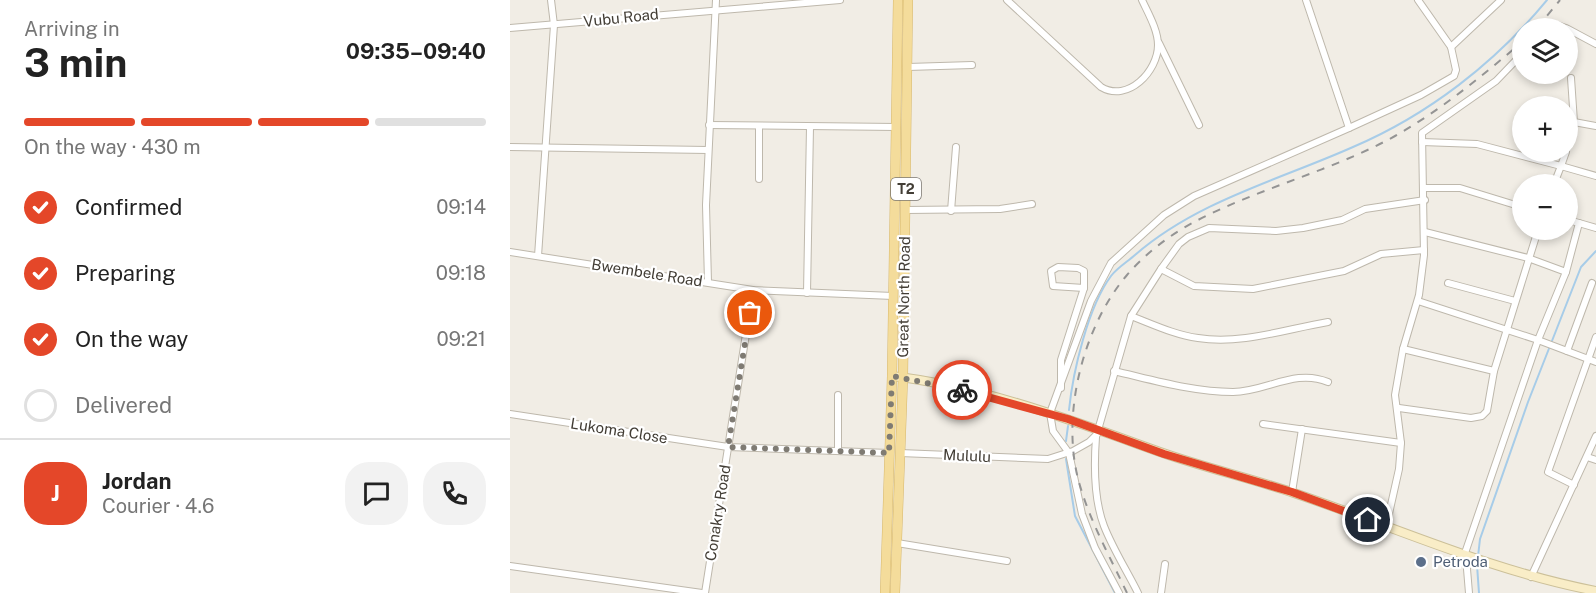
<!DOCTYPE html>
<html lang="en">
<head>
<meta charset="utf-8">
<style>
	:root { --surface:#fff; --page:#f2f2f2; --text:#222; --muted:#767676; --line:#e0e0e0; --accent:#e44729 }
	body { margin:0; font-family:"Public Sans",sans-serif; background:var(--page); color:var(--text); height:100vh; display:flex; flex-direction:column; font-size:22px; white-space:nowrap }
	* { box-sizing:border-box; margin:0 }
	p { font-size:20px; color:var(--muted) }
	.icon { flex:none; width:33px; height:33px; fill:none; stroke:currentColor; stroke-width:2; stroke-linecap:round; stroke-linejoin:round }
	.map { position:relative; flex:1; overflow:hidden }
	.details { display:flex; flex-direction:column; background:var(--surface); width:510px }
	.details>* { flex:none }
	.tools { position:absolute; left:1002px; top:18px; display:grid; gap:12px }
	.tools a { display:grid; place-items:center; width:66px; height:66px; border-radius:50%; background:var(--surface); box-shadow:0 3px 9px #0003; font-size:30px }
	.pin { position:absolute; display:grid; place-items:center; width:51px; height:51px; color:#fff; margin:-26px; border:3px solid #fff; border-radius:50%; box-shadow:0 2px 6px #0007 }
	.courier { position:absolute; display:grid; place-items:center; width:60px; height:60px; margin:-30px; border:4px solid #e44729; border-radius:50%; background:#fff; color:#222; box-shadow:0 2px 8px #0007 }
	.head em { font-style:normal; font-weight:700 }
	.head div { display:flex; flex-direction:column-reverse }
	.head { display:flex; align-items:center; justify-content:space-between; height:102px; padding:0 24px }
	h1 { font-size:39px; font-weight:700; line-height:45px }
	.bar { display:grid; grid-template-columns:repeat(4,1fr); gap:9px 6px; align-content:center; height:72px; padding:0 24px }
	.bar i { height:8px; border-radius:4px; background:var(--line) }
	.bar .on { background:var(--accent) }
	.bar p { grid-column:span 4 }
	.line { display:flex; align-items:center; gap:15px; padding:0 24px; border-top:2px solid var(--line) }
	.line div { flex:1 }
	.round { display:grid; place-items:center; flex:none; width:63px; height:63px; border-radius:24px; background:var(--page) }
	ol { padding:0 24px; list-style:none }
	li { display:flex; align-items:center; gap:18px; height:66px }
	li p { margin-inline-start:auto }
	li .icon { padding:6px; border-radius:50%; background:var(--accent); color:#fff; stroke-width:4 }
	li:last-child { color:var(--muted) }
	li i { width:33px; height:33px; border:3px solid var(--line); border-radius:50% }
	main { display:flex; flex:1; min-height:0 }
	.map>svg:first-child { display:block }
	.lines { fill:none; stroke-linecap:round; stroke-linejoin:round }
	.stream { stroke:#a7cce8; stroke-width:2 }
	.street-casing { stroke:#beb8ac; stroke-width:8 }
	.secondary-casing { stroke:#ccc099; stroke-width:10 }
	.primary-casing { stroke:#d7b86d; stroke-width:10 }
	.street { stroke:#fff; stroke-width:6 }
	.secondary { stroke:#f9edc7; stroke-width:8 }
	.primary { stroke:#f4dc9b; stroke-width:9 }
	.rail { stroke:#949494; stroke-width:2; stroke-dasharray:8 8; stroke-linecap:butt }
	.done { stroke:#7f7b73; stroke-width:6; stroke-dasharray:0 10.8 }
	.route { stroke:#e44729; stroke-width:8 }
	.service-dot { fill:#5c6f8a; stroke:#fff; stroke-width:2 }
	.labels { text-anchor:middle; stroke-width:4.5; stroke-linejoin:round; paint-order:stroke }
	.shield { fill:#fff; stroke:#7b7772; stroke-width:1.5 }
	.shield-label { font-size:14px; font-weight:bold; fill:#423d35 }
	.street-label { font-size:15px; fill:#423d35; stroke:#fff }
	.service-label { font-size:15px; fill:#4e5e75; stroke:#fff; text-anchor:start }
</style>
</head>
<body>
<main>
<section class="details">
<div class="head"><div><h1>3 min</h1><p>Arriving in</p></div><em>09:35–09:40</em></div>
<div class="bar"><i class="on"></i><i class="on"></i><i class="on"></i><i></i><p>On the way · 430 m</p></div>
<ol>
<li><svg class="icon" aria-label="check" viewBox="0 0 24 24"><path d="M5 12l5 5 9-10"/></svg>Confirmed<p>09:14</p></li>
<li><svg class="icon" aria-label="check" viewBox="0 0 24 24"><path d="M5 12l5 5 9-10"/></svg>Preparing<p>09:18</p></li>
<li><svg class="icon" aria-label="check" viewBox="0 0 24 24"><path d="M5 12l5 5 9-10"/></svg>On the way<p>09:21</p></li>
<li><i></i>Delivered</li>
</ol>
<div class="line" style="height:108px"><b class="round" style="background:var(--accent);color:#fff">J</b><div><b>Jordan</b><p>Courier · 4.6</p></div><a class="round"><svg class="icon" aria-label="chat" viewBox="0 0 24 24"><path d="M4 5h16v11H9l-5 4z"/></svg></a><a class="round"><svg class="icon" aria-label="phone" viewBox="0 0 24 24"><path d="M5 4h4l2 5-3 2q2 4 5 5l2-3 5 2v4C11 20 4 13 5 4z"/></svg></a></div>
</section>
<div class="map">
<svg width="1086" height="593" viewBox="0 0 1086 593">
	<rect width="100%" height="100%" fill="#f1ede5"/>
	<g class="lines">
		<g class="stream">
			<path d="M559 410C563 371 578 307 601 276 607 268 617 262 625 255 687 201 769 180 843 147 918 115 985 63 1037 0"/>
			<polyline points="556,441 558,426"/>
			<polyline points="556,459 565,516 605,593"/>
			<polyline points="969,593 967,565 970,539 1018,402 1071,267 1086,251"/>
		</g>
		<defs>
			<g id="street">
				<path d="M497 0 591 87C618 103 648 71 648 45 648 30 638 13 632 0"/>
				<polyline points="796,0 839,128"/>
				<polyline points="908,0 941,47 991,0"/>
				<polyline points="0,28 330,0"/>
				<polyline points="1038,28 1044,24 1056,28"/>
				<polyline points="1058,29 1086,44"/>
				<polyline points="649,43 689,125"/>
				<polyline points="398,67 462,65"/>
				<polyline points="1064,122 1086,126"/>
				<polyline points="199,125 387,127"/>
				<polyline points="912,142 967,144 1051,166 1044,184"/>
				<polyline points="1058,146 1064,122 1061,78"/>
				<polyline points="0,147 198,150"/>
				<polyline points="1056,152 1051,166 1086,176"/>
				<polyline points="249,179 249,126"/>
				<polyline points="914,188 950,188 1012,207"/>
				<polyline points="396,210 490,209 522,204"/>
				<polyline points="441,211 446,147"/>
				<polyline points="1069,223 1086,228"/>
				<polyline points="915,232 1018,258 1056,272"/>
				<polyline points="0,252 243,290 383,296"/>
				<polyline points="28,256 44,25 41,0"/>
				<polygon points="548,267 568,268 574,271 574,288 543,286 541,271"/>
				<polyline points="651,269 684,286 743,289 834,271 871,254 914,250"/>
				<polyline points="198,282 196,205 206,0"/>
				<polyline points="938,283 1005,301"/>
				<polyline points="297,293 300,127"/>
				<polyline points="908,301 1028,340 1056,272 1069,223 1058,220"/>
				<path d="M621 316C642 324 665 335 688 338 731 345 776 329 818 322"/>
				<polyline points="893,349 984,371"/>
				<polyline points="1057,351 1082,283"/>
				<path d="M604 371C643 380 683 392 723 392 756 392 785 368 818 382"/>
				<polyline points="551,388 551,360 574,288"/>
				<polyline points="328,395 328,451"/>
				<polyline points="889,408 961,418 972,416 977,411 984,371 1028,230"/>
				<polyline points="0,414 218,447 379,453"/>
				<polyline points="753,424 891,443"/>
				<polyline points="390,453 538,459 563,451 579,442 587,434"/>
				<polyline points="1077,457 1086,460"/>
				<polyline points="1064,485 1038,472 1086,337"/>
				<polyline points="782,492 792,429"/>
				<polyline points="876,527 889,469 891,443 885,395 893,349 909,295 914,255 912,133 986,81 1012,54"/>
				<polyline points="387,543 497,561"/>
				<polyline points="954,556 1028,340 1086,362"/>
				<polyline points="956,557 959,593"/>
				<polyline points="0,566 192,593"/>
				<polyline points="1021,577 1086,436"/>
				<polyline points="195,593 243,290"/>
				<polyline points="609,593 585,548 572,514 559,453 543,431 540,413 581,301 601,263 654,215 684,196 839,128 911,95 944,76 946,70 941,47"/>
				<path d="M628 593C617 571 603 549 594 526 584 500 584 464 586 437L621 316 651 269 669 244 678 237 699 228 766 231 793 228 832 220 855 209 915 200"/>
				<polyline points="651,593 655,564"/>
			</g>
			<path id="secondary" d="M382 376C475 387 566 422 653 453 696 468 740 478 784 493 885 527 981 571 1086 591"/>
			<g id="primary">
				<polyline points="375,593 382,376 388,0"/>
				<polyline points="385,593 393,377 398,0"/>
			</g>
		</defs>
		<use href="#street" class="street-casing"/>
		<use href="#secondary" class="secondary-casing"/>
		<use href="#primary" class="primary-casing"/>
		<use href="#street" class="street"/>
		<use href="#secondary" class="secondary"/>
		<use href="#primary" class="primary"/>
		<g class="rail">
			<polyline points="1027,28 1050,0"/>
			<path d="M617 593C601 559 582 525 571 489 549 422 571 329 617 275 636 253 662 233 688 220 752 187 822 171 885 136 931 110 972 76 1012 42"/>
		</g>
	</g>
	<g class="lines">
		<polyline class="done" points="240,313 218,447 379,453 382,376 452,390"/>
		<polyline class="route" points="452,390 558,419 654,454 782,492 858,520"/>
	</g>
	<circle class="service-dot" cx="911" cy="562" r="6"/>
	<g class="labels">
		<rect class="shield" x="381" y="178" width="30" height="22" rx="4.5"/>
		<g class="shield-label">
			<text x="396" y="194">T2</text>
		</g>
		<g class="street-label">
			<text transform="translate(111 18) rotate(-6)" y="5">Vubu Road</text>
			<text transform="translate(137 273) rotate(9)" y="5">Bwembele Road</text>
			<text transform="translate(394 297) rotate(-89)" y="5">Great North Road</text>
			<text transform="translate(109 431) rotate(9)" y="5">Lukoma Close</text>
			<text transform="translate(457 456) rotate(3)" y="5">Mululu</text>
			<text transform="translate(208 513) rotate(-81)" y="5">Conakry Road</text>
		</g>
		<g class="service-label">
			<text x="923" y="567">Petroda</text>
		</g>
	</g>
</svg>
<div class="tools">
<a><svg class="icon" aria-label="layers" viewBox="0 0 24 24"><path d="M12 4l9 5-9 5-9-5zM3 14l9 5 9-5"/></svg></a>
<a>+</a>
<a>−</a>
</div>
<div class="pin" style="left:240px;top:313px;background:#ea580c"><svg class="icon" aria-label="bag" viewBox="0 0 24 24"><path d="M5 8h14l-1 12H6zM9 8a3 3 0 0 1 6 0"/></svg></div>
<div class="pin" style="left:858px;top:520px;background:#1f2937"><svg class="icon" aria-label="home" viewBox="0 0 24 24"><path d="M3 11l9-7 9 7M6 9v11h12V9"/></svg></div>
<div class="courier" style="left:452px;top:390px"><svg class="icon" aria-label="bike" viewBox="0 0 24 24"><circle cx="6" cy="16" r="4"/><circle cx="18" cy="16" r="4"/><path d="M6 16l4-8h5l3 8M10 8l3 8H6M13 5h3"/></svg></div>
</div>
</main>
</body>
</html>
